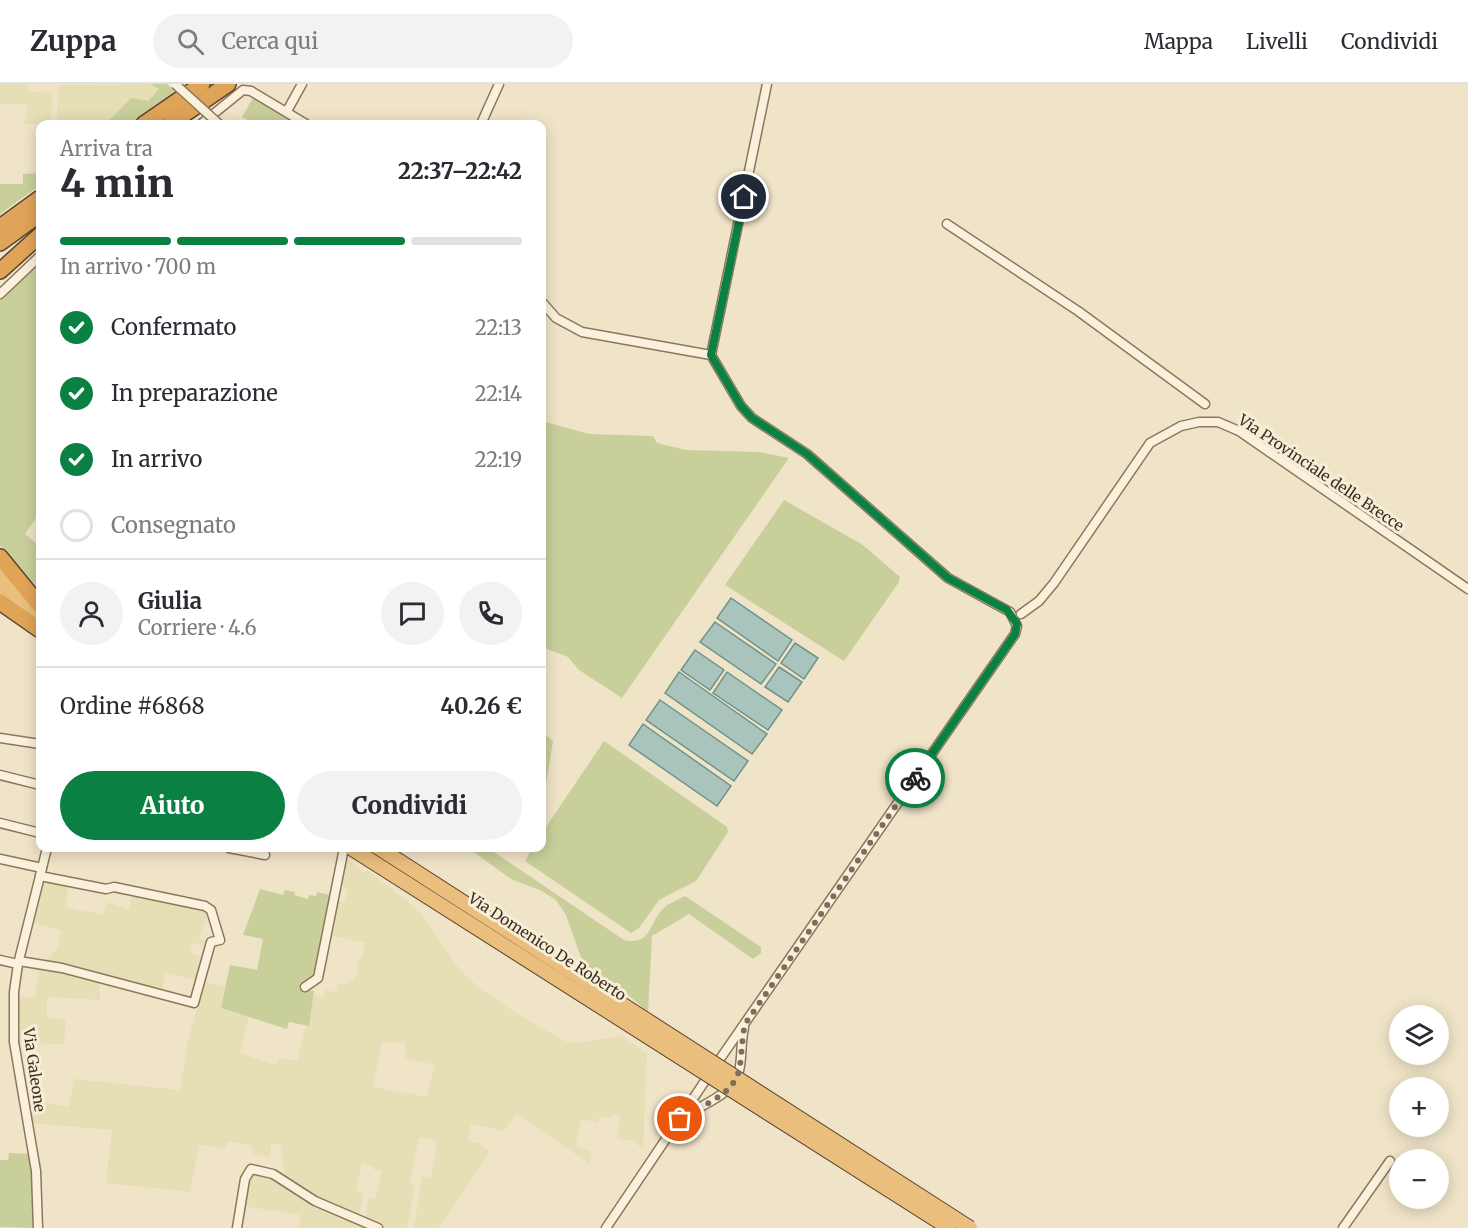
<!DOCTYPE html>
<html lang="it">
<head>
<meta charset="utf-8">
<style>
	:root { --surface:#fff; --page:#f2f2f3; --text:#2b2b33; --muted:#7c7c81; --line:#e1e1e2; --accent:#0b8043 }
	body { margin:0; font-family:Merriweather,serif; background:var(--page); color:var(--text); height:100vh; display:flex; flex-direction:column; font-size:22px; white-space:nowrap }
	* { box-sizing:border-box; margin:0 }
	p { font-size:20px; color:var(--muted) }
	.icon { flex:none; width:33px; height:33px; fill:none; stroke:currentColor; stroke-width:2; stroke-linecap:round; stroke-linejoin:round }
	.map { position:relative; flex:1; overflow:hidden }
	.drawer { position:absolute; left:36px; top:36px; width:510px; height:732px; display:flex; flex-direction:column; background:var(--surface); border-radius:12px; box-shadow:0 3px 15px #0003 }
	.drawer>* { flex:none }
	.fabs { position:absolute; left:1389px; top:921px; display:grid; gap:12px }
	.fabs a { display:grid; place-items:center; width:60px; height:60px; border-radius:50%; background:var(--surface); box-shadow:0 3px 15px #0003; font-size:30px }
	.pin { position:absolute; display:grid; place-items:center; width:51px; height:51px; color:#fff; margin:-26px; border:3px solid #fff; border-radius:50%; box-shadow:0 2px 6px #0007 }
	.courier { position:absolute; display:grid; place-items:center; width:60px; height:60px; margin:-30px; border:4px solid #0b8043; border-radius:50%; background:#fff; color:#222; box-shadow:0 2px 8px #0007 }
	.summary em { font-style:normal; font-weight:800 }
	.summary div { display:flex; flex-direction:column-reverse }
	.summary { display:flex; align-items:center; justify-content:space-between; height:102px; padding:0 24px }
	h1 { font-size:39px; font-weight:800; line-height:45px }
	.bar { display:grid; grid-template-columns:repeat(4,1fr); gap:9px 6px; align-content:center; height:72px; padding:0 24px }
	.bar i { height:8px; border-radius:4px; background:var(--line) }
	.bar .on { background:var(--accent) }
	.bar p { grid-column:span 4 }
	.line { display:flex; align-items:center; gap:15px; padding:0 24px; border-top:2px solid var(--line) }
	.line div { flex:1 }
	.round { display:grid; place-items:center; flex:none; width:63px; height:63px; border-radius:32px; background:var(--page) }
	ol { padding:0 24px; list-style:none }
	li { display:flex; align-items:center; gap:18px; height:66px }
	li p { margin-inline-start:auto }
	li .icon { padding:6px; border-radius:50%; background:var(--accent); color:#fff; stroke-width:4 }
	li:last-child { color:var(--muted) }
	li i { width:33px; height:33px; border:3px solid var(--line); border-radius:50% }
	.action { display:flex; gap:12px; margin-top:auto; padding:12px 24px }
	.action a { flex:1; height:69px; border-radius:36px; background:var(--accent); color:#fff; font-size:24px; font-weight:800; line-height:69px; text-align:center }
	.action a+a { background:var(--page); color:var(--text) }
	header { display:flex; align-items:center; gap:36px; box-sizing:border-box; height:84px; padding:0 30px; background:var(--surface); border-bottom:2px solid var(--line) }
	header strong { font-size:28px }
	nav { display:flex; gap:33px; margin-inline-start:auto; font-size:21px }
	.search { width:420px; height:54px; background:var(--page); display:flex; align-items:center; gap:15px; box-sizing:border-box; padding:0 21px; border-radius:33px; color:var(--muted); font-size:22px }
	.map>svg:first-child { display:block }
	.farmland { fill:#e6deb5; fill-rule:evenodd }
	.green { fill:#c9cf9b }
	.water { fill:#a9c4bc; stroke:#6f938a; stroke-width:1.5 }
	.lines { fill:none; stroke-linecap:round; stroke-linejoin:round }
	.minor-casing { stroke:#8d765c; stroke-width:11 }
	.trunk-casing { stroke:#5b4430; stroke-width:16 }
	.motorway-casing { stroke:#5b4430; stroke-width:18 }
	.minor { stroke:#faf1dc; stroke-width:8 }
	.trunk { stroke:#eabe7c; stroke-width:14 }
	.motorway { stroke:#e0a458; stroke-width:15 }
	.minor-bridge-casing { stroke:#8d765c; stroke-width:11; stroke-linecap:butt }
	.trunk-bridge-casing { stroke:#5b4430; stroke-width:16; stroke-linecap:butt }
	.minor-bridge { stroke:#faf1dc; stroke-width:8 }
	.trunk-bridge { stroke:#eabe7c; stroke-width:14 }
	.done { stroke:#7c6e5b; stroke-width:6; stroke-dasharray:0 10.8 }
	.route { stroke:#0b8043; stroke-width:8 }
	.labels { text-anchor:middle; stroke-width:6; stroke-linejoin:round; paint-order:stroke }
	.street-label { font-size:15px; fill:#3d2e20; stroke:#f7eed8 }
</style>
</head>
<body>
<header>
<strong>Zuppa</strong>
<div class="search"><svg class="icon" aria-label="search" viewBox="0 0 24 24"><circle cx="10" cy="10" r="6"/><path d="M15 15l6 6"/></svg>Cerca qui</div>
<nav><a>Mappa</a><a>Livelli</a><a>Condividi</a></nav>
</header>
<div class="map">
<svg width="1468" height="1144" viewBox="0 0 1468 1144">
	<rect width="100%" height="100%" fill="#f0e4c8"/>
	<g class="farmland">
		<polygon points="0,0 28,0 29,8 53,9 50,40 25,40 27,20 0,20"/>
		<polygon points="150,0 159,4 148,18 131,14 106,40 56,40 59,1"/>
		<path d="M345 773 364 789 367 786 406 816 420 829 460 886 478 903 519 931 565 957 576 959 621 952 647 969 643 1065 633 1057 617 1055 620 1032 612 1030 611 1034 599 1033 598 1039 581 1035 576 1062 592 1068 590 1080 517 1030 504 1047 471 1040 468 1057 479 1059 490 1068 438 1144H414L422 1092 431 1094 437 1057 419 1053 410 1100 415 1101 407 1144H386L365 1135 369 1114 375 1115 382 1088 373 1085V1083L362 1080 356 1106 364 1109 359 1132 319 1115 285 1094 281 1061 271 1060 270 1073 253 1070 252 1061 228 1058 225 1064 199 1061 190 1108 106 1099 112 1046 31 1039 27 1019 41 1018 69 1023 74 995 180 1006 188 957 204 898 225 902 221 924 249 933 240 969 276 981 279 974 297 977 314 911 323 914 325 906 335 908 338 899 347 901 348 895 353 896 357 889 359 874 362 875 365 859 329 851 334 815 345 819 348 804 339 801ZM382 958 405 959V974L435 981 427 1013 373 1003Z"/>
		<polygon points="44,797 68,801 66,823 82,828 83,826 103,831 107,818 128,826 133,809 208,827 199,855 205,857 203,862 192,859 190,869 205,874 199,897 166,889 161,907 45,878 58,863 61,846 32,839"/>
		<polygon points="39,883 92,896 99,900 100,916 47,913 47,934 66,935 64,960 18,959 17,913 35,913"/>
		<polygon points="253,1089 276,1094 371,1144 299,1144 300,1131 242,1122 246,1099"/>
	</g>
	<g class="green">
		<polygon points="150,0 167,0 177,9 130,40 106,40 131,14 148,17 159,5"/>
		<polygon points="253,14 289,35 285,40 256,40 242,33"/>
		<polygon points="40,84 40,101 0,130 0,100 23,100 23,90 39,89"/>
		<polygon points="40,179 40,428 25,450 40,462 40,476 35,485 40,489 40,506 0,462 0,216"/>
		<polygon points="542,337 589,350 653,352 657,359 686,366 759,368 789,374 622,614 579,586 568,573 542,563"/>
		<polygon points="784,416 863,461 900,493 899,498 844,577 725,501"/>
		<polygon points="542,648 553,657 542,726"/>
		<polygon points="604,657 727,743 728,748 696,797 659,816 639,844 631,849 525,777 532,764 542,764 542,749"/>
		<path d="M468 764H488L624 856C653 862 648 838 664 824 669 819 678 816 685 812L761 863V869L753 875 689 830 652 852 648 928 626 909 584 882 566 831 556 816 542 807 511 795Z"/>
		<polygon points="260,805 283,811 285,806 295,808 294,811 308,815 309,811 316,812 317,808 330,811 313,894 311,899 304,899 303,905 314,907 309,942 289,938 287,945 221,924 230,881 257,886 263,855 243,851"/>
		<polygon points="9,1069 30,1070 33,1091 34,1144 0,1143 0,1076 8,1076"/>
	</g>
	<g class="water">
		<polygon points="731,514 792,556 778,577 717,534"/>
		<polygon points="715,538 776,580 761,600 700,558"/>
		<polygon points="795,559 818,574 804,595 781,579"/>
		<polygon points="695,566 724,586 710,606 681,586"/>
		<polygon points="779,583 802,598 788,618 765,603"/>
		<polygon points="679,588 767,650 752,670 665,609"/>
		<polygon points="727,588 782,626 768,646 713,609"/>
		<polygon points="660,616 748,677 734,697 646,636"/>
		<polygon points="643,640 731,702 717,722 629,661"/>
	</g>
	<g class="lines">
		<defs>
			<g id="minor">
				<polyline points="287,27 302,0"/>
				<polyline points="201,40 243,6 251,7 306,40"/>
				<polyline points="481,40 499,0"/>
				<polyline points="947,140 1078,227 1205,320"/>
				<polyline points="0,210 40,172"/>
				<polyline points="542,218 556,234 582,248 711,271"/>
				<polyline points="711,271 767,0"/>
				<polyline points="1021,530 1039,517 1054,499 1150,359 1181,342 1199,338 1218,338 1239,347 1468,505"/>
				<polyline points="0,654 40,660"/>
				<polyline points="0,691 40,701"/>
				<polyline points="0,739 40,749"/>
				<polyline points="229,764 265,771"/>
				<polyline points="367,764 382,773"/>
				<polyline points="0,775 42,784"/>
				<polyline points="0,876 18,880"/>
				<polyline points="19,877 62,884 194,919 211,858 220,856 211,826 205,822 114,803 106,805 40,792"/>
				<polyline points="305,903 318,894 344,764"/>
				<path d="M683 1033C704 1019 737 1010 740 982 742 969 741 957 744 944"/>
				<polyline points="38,1144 36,1087 14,958 14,908 18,880 47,764"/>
				<polyline points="237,1144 245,1095 251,1085 273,1090 315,1117 378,1144"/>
				<polyline points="606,1144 713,985 1015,550 1017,542 1010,528 948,494 807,370 752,334 741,322 711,271"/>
				<polyline points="1343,1144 1390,1077"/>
			</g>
			<g id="trunk">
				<polyline points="0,489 25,512"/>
				<polyline points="0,502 40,538"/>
			</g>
			<g id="motorway">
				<polyline points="144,40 202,0"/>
				<polyline points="170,40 228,0"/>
				<polyline points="0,143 40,114"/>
				<polyline points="0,159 40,130"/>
				<polyline points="0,187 40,151"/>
				<polyline points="0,473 40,522"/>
				<polyline points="0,518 40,546"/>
			</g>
		</defs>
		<use href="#minor" class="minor-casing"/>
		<use href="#trunk" class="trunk-casing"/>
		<use href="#motorway" class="motorway-casing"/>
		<use href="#minor" class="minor"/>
		<use href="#trunk" class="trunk"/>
		<use href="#motorway" class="motorway"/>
		<defs>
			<polyline id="minor-bridge" points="175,0 219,40"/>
			<g id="trunk-bridge">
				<polyline points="351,764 949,1144"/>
				<polyline points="379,764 970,1144"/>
			</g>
		</defs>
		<use href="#minor-bridge" class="minor-bridge-casing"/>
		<use href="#trunk-bridge" class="trunk-bridge-casing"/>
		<use href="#minor-bridge" class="minor-bridge"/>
		<use href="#trunk-bridge" class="trunk-bridge"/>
	</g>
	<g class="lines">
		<path class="done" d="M680 1035C701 1021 737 1011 740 981 742 967 742 954 745 940L915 694"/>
		<polyline class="route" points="744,113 711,271 741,322 752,334 807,370 948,494 1007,526 1017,540 1015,550 915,694"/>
	</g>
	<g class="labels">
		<g class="street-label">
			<text transform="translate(1321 389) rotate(34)" y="5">Via Provinciale delle Brecce</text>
			<text transform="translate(547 863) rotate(33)" y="5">Via Domenico De Roberto</text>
			<text transform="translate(34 986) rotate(82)" y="5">Via Galeone</text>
		</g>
	</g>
</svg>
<div class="fabs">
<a><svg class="icon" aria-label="layers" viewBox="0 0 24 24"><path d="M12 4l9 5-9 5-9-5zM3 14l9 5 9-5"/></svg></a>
<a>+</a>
<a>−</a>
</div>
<div class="pin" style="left:680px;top:1035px;background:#ea580c"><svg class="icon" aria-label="bag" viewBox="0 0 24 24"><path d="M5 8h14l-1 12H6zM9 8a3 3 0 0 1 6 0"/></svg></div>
<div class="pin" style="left:744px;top:113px;background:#1f2937"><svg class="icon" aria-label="home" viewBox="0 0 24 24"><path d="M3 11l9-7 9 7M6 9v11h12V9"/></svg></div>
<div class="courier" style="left:915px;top:694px"><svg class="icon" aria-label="bike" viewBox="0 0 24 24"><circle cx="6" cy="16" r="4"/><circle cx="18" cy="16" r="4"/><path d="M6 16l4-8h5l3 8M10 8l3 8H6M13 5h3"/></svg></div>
<section class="drawer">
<div class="summary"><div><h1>4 min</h1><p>Arriva tra</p></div><em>22:37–22:42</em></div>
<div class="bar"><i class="on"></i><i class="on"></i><i class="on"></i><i></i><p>In arrivo · 700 m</p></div>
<ol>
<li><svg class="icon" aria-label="check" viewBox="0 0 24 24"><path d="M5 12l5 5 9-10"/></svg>Confermato<p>22:13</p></li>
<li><svg class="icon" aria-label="check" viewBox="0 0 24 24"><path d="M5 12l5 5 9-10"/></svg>In preparazione<p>22:14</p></li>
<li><svg class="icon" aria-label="check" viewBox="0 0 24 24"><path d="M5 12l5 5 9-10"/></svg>In arrivo<p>22:19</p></li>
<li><i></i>Consegnato</li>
</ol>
<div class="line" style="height:108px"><a class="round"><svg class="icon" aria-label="person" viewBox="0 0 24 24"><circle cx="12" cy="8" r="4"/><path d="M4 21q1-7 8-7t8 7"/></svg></a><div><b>Giulia</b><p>Corriere · 4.6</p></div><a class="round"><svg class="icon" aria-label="chat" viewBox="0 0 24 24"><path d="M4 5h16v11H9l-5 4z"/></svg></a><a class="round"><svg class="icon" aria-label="phone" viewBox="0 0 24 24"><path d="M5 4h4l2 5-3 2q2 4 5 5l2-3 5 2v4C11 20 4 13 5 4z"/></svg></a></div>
<div class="line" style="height:78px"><div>Ordine #6868</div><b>40.26 €</b></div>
<div class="action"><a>Aiuto</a><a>Condividi</a></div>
</section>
</div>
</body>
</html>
